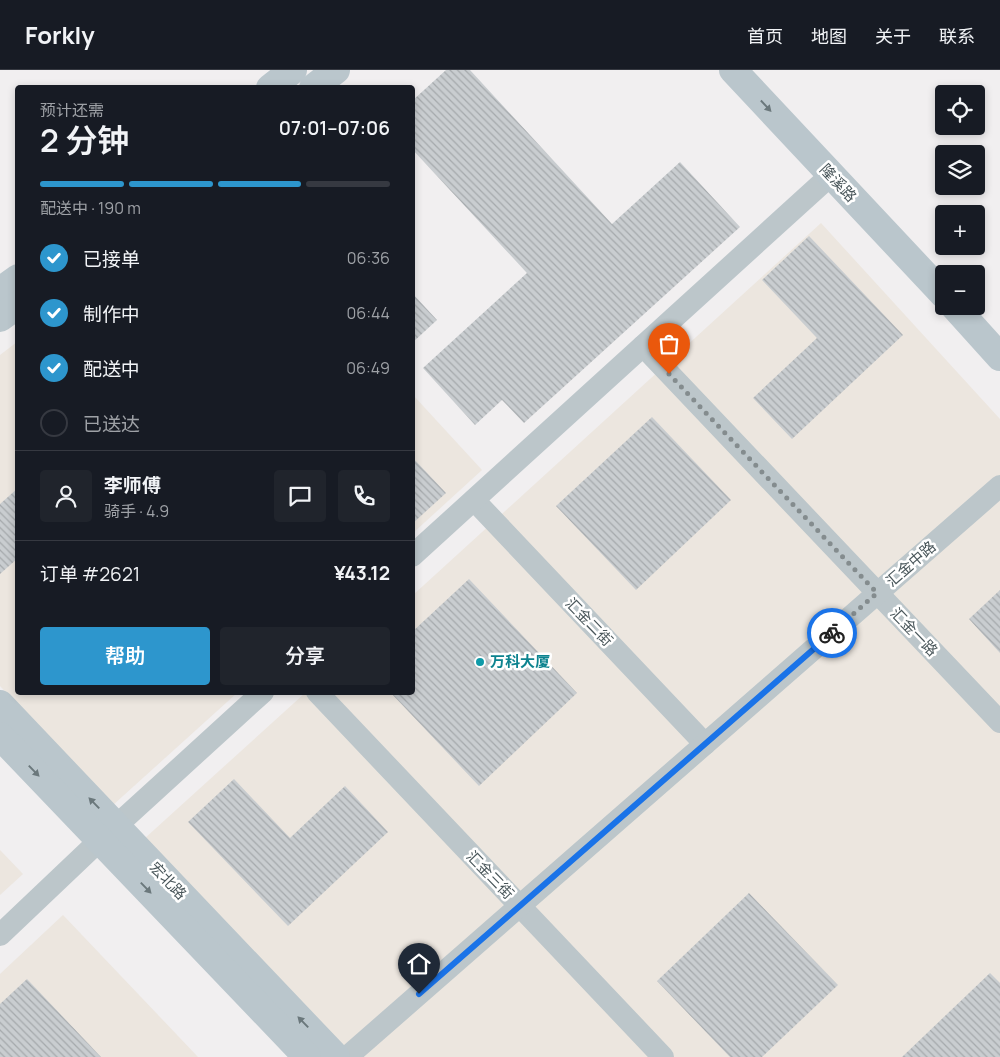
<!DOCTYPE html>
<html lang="zh">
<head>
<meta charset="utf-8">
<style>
	:root { --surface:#171b24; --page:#20242c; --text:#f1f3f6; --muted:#9ea1a6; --line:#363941; --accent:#2d96cd }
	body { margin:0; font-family:Manrope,"Noto Sans SC",sans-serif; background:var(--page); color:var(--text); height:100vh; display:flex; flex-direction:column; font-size:19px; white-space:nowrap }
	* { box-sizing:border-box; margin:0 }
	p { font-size:16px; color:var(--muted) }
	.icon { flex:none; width:28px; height:28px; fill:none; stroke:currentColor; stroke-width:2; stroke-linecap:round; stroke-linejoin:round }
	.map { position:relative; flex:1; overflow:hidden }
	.details { position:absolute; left:15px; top:15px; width:400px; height:610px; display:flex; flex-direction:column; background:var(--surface); border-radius:5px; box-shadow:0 2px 8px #0003 }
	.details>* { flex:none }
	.buttons { position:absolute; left:935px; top:15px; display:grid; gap:10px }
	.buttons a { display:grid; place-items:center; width:50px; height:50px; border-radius:5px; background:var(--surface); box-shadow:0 2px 8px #0003; font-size:25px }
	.pin { position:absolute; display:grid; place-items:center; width:42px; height:42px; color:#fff; margin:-51px -21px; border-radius:50% 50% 50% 0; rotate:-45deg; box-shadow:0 0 5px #0007 }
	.pin .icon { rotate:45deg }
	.courier { position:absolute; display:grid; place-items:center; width:50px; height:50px; margin:-25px; border:4px solid #1a73e8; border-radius:50%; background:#fff; color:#222; box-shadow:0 1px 6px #0007 }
	.head em { font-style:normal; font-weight:600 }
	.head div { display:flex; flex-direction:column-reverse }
	.head { display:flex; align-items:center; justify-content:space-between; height:85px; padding:0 25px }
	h1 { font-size:32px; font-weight:600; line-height:38px }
	.bar { display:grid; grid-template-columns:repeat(4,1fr); gap:8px 5px; align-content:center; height:60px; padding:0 25px }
	.bar i { height:6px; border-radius:4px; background:var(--line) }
	.bar .selected { background:var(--accent) }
	.bar p { grid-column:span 4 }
	.line { display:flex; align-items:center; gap:12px; padding:0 25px; border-top:1px solid var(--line) }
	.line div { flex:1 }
	.round { display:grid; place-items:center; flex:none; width:52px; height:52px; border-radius:5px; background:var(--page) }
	ol { padding:0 25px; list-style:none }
	li { display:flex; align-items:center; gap:15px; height:55px }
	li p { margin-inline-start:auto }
	li .icon { padding:5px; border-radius:50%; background:var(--accent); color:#fff; stroke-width:4 }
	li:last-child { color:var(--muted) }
	li i { width:28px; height:28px; border:2px solid var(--line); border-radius:50% }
	.action { display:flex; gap:10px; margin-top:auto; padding:10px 25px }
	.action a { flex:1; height:58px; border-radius:5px; background:var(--accent); color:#fff; font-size:20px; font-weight:600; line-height:58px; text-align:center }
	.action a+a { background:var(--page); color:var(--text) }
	header { display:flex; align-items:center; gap:30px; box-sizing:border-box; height:70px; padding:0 25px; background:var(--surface); border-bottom:1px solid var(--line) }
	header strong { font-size:24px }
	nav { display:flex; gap:28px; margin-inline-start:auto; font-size:18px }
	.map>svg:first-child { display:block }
	.commercial { fill:#ece6df }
	.building { fill:url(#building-back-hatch) }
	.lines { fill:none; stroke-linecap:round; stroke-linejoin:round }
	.street { stroke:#bcc6ca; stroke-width:22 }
	.secondary { stroke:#bac6cc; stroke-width:28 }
	.oneway { fill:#6b787c }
	.done { stroke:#848c8e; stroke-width:5; stroke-dasharray:0 9 }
	.route { stroke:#1a73e8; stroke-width:6 }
	.culture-dot { fill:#0f9aa8; stroke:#fff; stroke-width:2 }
	.labels { text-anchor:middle; stroke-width:5; stroke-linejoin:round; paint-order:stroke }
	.street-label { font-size:15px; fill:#49565a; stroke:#fff }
	.culture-label { font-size:15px; font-weight:bold; fill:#0d838f; stroke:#fff; text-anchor:start }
</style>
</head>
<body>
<header>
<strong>Forkly</strong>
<nav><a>首页</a><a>地图</a><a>关于</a><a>联系</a></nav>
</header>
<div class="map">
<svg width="1000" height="987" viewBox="0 0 1000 987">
	<defs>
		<pattern id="building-back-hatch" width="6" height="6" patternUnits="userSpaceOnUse" patternTransform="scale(1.25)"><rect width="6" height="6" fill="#c9cdd0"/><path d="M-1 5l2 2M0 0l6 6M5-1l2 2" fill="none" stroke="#a5a9ac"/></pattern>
	</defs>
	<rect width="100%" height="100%" fill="#f1eff0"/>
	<g class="commercial">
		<polygon points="821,153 1000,349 1000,987 352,987 144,769 305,623 412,622 413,525"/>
		<polygon points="17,272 18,622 237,623 113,735 0,616 0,285"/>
		<polygon points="413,325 482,400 413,463"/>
		<polygon points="0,780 23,804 0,825"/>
		<polygon points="63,845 198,987 0,987 0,904"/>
	</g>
	<g class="building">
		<polygon points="446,0 470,0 612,154 680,92 740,157 524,353 502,330 475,355 423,298 527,203 412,79 412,31"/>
		<polygon points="809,166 903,265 792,369 753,328 817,268 762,210"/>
		<polygon points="412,223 437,250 412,273"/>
		<polygon points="652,347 731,430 636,520 556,436"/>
		<polygon points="412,387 446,423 412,454"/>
		<polygon points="18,418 18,488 0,504 0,434"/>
		<polygon points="469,509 577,623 479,716 390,622 412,622 412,562"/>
		<polygon points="1000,520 1000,583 969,549"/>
		<polygon points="234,709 290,768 345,716 388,762 288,856 188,752"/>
		<polygon points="749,823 838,915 762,987 730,987 657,911"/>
		<polygon points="990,903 1000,913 1000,987 902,987"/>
		<polygon points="27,909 101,987 0,987 0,934"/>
	</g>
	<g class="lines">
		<g class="street">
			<polyline points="643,276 1000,652"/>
			<polyline points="474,430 705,674"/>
			<polyline points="412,486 831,105"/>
			<polyline points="317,622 663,987"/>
			<polyline points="116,756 263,622"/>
			<polyline points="0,865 100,770"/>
			<polyline points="347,987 1000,416"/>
		</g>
		<g class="secondary">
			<polyline points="733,0 944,225"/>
			<polyline points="270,18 293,0"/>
			<polyline points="313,18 336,0"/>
			<polyline points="0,221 18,208"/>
			<polyline points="954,236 1000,287"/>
			<polyline points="0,248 18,235"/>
			<polyline points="0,634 336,987"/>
			<polyline points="0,666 307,987"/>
		</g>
	</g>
	<defs><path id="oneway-solid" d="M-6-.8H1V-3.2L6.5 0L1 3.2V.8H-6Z" transform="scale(1.25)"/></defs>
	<g class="oneway">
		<use href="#oneway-solid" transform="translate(766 36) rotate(47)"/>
		<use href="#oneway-solid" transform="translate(34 701) rotate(46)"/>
		<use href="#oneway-solid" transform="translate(94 733) rotate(-134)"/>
		<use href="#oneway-solid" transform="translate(146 818) rotate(46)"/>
		<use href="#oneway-solid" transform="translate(303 952) rotate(-134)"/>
	</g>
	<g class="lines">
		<polyline class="done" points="669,304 877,523 832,563"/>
		<polyline class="route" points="419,924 832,563"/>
	</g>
	<circle class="culture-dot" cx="480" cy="592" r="5"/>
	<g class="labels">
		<g class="street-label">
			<text transform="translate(838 113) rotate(47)" y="5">隆溪路</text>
			<text transform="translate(911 494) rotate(-41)" y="5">汇金中路</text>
			<text transform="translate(589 552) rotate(46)" y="5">汇金二街</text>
			<text transform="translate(914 562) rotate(46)" y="5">汇金一路</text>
			<text transform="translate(490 805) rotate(46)" y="5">汇金三街</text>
			<text transform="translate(168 811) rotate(46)" y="5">宏北路</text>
		</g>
		<g class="culture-label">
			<text x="490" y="597">万科大厦</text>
		</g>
	</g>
</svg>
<div class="buttons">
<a><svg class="icon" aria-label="locate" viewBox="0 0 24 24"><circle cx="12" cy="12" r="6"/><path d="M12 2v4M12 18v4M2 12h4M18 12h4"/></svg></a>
<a><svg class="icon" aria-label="layers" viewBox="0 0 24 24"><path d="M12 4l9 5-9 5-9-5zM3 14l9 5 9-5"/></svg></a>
<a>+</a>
<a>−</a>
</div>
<div class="pin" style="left:669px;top:304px;background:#ea580c"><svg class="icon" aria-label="bag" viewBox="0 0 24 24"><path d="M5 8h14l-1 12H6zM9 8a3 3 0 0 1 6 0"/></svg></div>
<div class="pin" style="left:419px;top:924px;background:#1f2937"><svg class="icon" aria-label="home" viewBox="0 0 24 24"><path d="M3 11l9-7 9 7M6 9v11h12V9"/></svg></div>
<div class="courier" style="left:832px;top:563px"><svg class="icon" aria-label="bike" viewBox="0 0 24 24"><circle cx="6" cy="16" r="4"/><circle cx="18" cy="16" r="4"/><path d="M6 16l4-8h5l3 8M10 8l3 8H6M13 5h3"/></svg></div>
<section class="details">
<div class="head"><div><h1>2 分钟</h1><p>预计还需</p></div><em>07:01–07:06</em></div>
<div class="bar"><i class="selected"></i><i class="selected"></i><i class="selected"></i><i></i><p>配送中 · 190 m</p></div>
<ol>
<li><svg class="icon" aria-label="check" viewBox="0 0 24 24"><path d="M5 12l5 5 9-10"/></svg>已接单<p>06:36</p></li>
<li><svg class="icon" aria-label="check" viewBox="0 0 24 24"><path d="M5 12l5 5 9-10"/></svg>制作中<p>06:44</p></li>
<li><svg class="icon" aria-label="check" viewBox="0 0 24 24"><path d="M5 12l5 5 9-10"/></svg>配送中<p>06:49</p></li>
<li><i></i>已送达</li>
</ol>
<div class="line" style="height:90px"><a class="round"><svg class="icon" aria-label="person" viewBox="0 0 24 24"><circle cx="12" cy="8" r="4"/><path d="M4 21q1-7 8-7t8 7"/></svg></a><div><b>李师傅</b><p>骑手 · 4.9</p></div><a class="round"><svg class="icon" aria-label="chat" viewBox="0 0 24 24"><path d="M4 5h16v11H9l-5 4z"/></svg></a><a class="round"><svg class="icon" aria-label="phone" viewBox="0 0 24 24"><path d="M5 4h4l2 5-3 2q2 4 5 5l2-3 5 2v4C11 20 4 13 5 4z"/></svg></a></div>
<div class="line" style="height:65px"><div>订单 #2621</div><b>¥43.12</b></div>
<div class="action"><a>帮助</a><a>分享</a></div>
</section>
</div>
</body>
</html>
